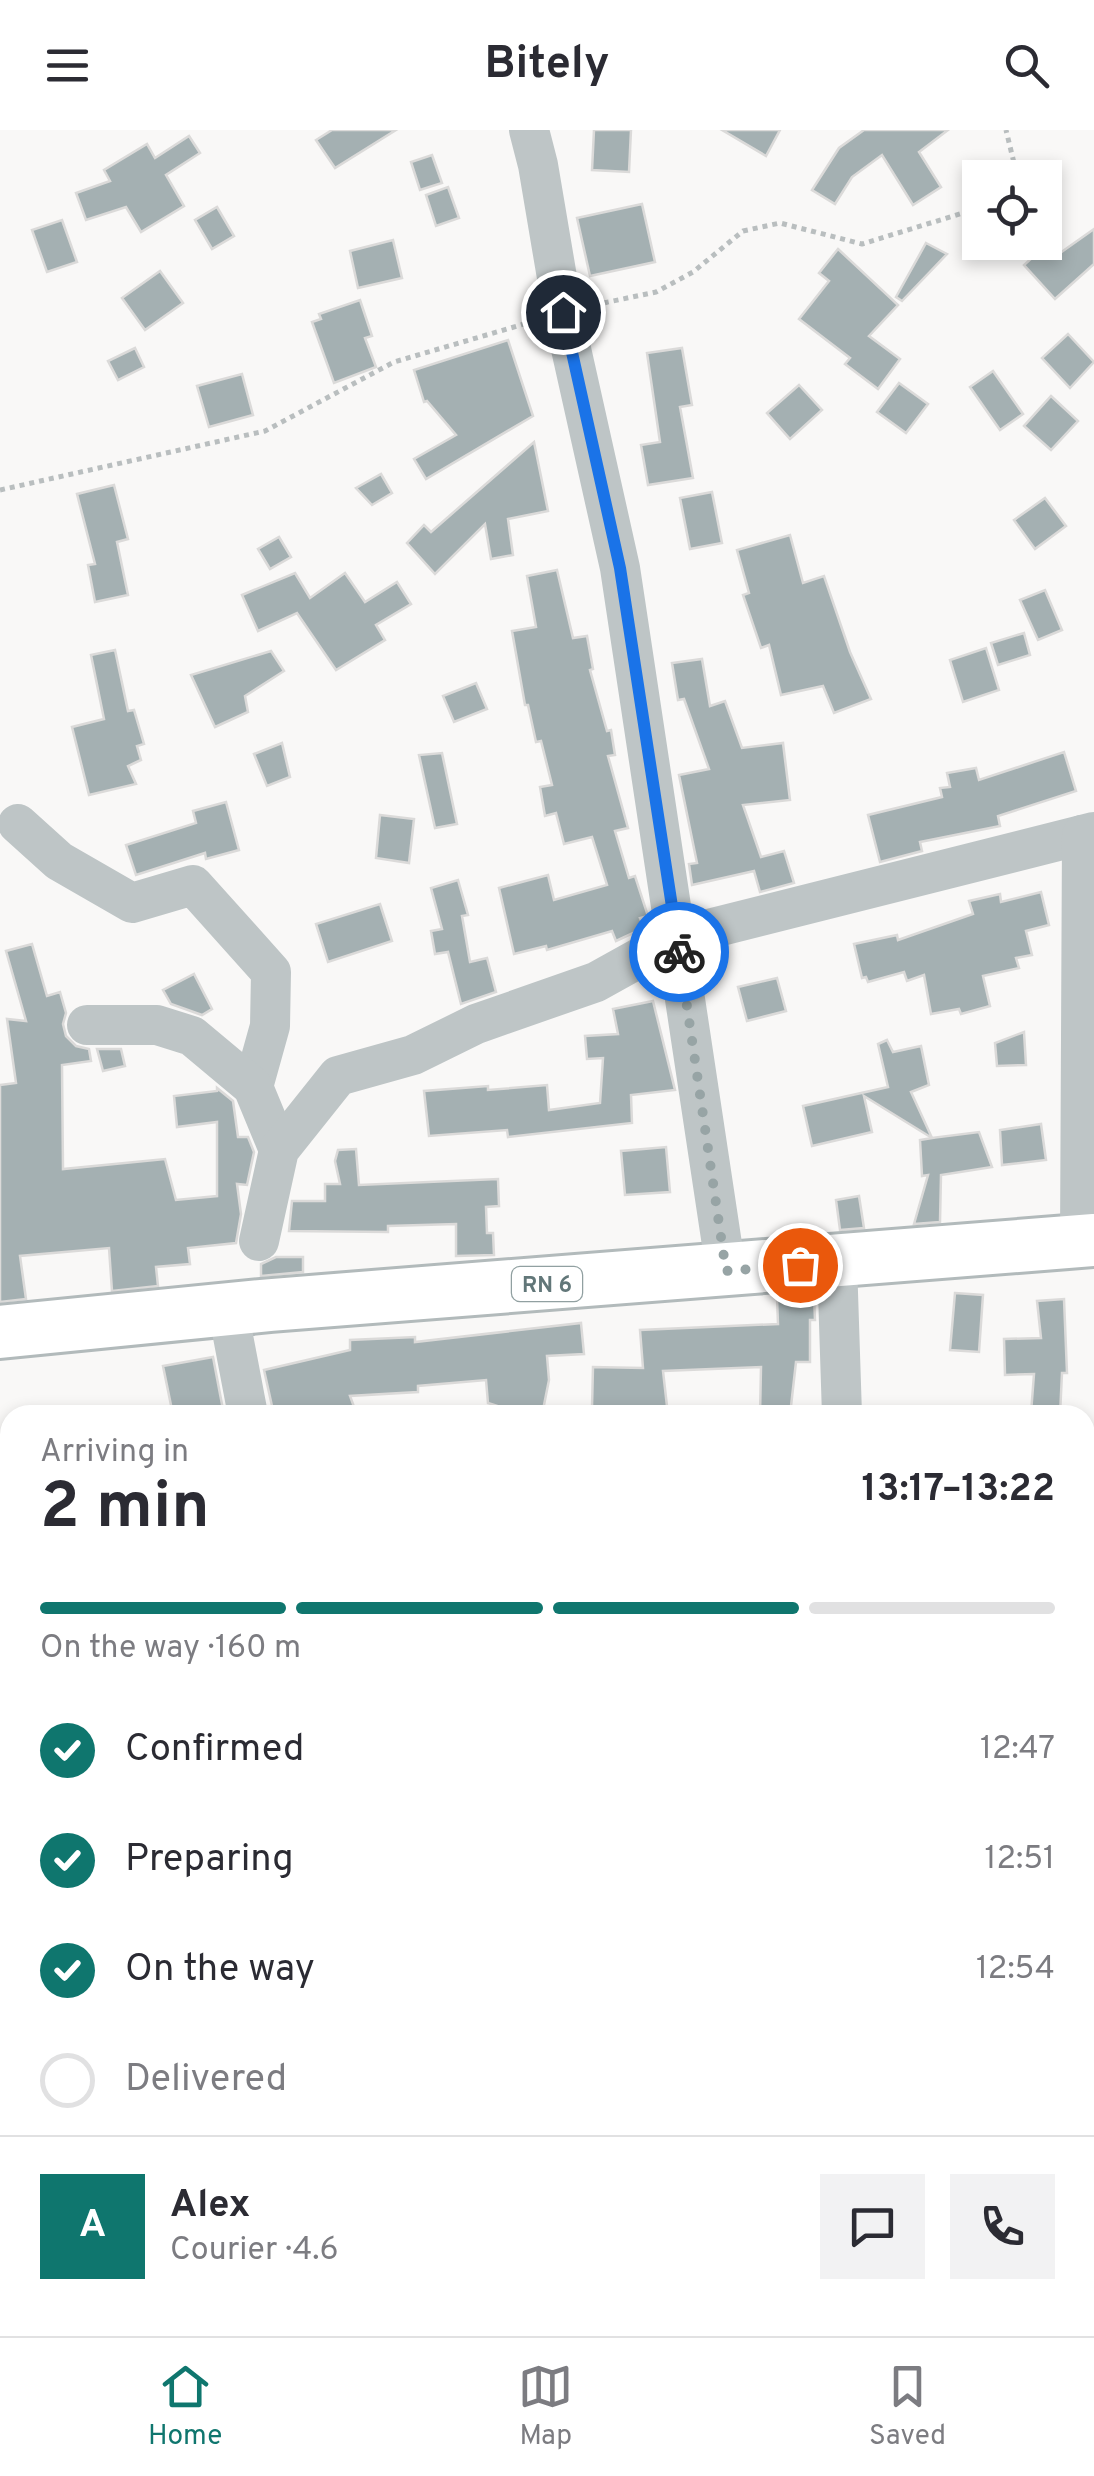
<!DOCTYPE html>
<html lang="en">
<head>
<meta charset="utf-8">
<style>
	:root { --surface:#fff; --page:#f2f2f3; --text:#2b2b33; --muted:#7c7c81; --line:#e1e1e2; --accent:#0f766e }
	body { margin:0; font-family:Overpass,sans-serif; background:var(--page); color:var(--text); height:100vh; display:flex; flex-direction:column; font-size:38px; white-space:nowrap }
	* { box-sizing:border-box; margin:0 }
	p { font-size:32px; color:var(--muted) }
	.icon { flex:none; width:55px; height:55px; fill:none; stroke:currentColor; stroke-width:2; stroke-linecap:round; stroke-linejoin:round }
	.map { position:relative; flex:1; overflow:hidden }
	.panel { position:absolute; left:0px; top:1275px; width:1095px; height:932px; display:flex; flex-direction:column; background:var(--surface); border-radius:30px 30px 0 0; box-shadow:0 5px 15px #0003 }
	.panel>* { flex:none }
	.fabs { position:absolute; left:962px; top:30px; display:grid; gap:20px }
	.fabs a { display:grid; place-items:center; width:100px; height:100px; border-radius:0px; background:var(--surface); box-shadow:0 5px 15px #0003; font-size:50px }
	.pin { position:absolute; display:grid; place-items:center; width:85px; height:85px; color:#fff; margin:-42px; border:5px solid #fff; border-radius:50%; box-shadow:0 2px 10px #0007 }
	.courier { position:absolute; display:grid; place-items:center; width:100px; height:100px; margin:-50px; border:8px solid #1a73e8; border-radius:50%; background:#fff; color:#222; box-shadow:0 2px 12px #0007 }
	.headline em { font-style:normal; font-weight:700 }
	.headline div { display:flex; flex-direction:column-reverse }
	.headline { display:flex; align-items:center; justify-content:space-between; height:170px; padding:0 40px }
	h1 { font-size:65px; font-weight:700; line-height:75px }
	.bar { display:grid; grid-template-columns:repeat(4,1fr); gap:15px 10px; align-content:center; height:120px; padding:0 40px }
	.bar i { height:12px; border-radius:8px; background:var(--line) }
	.bar .on { background:var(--accent) }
	.bar p { grid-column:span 4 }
	.line { display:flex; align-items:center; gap:25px; padding:0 40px; border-top:2px solid var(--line) }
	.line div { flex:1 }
	.round { display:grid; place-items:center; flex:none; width:105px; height:105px; border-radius:0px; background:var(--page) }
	ol { padding:0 40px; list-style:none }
	li { display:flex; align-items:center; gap:30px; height:110px }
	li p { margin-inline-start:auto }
	li .icon { padding:10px; border-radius:50%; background:var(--accent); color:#fff; stroke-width:4 }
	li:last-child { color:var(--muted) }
	li i { width:55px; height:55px; border:5px solid var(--line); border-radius:50% }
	header { display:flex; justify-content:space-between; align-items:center; height:130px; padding:0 40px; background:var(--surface); font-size:45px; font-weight:700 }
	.tab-bar { display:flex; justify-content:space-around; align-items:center; height:140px; border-top:2px solid var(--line); background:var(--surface); font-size:28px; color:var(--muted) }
	.tab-bar a { display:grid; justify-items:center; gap:5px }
	.tab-bar .on { color:var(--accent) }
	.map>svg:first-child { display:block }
	.building { fill:#a4b0b2; stroke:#dbdad9; stroke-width:2.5 }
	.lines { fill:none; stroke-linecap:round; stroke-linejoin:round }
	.major-casing { stroke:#b2babb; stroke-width:58 }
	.path { stroke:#b9bebf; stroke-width:5; stroke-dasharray:5 5; stroke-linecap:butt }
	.minor { stroke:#bec5c6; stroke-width:40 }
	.major { stroke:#fff; stroke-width:52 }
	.done { stroke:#97a4a5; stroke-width:10; stroke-dasharray:0 18 }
	.route { stroke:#1a73e8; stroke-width:12 }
	.labels { text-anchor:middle; stroke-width:10; stroke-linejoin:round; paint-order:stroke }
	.shield { fill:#fff; stroke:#91a0a1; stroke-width:2.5 }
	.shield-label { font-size:22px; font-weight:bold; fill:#627779 }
</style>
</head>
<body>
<header><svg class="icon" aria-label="menu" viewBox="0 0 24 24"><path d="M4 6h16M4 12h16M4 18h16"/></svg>Bitely<svg class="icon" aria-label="search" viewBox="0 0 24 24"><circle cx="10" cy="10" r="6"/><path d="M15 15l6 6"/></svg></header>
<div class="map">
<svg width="1094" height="2206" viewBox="0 0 1094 2206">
	<rect width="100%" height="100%" fill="#f9f8f7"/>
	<g class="building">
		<polygon points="332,0 396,0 335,38 316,10"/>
		<polygon points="594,0 631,0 629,42 592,40"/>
		<polygon points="722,0 780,0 766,26"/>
		<polygon points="864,0 948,0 919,22 941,57 913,75 882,25 852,47 835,74 812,60 839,18"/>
		<polygon points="189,6 200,23 166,45 184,76 141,102 126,77 86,90 76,63 110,51 104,40 147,14 155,28"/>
		<polygon points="432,25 442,53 420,60 411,32"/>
		<polygon points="448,57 459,88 436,96 426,65"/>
		<polygon points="642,74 655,132 590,146 577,88"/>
		<polygon points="217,77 234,106 212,119 195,90"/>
		<polygon points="62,90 77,132 47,142 32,100"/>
		<polygon points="1094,99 1094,134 1055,169 1024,135 1044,117 1053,128"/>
		<polygon points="393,110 402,148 358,158 350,121"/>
		<polygon points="926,113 947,124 902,171 896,167"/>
		<polygon points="838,119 898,175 869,206 900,229 878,259 845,234 850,228 799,189 829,151 819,143"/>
		<polygon points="160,141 183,173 145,200 122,168"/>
		<polygon points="360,170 372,206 365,208 376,237 334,253 312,192 321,189 319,184"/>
		<polygon points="1068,204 1094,232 1070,258 1042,228"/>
		<polygon points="508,210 533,286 426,349 414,329 456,305 427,271 424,272 414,240"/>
		<polygon points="135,218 144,237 118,250 108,231"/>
		<polygon points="682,218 692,275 680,277 693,348 648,355 641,315 660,312 647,223"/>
		<polygon points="993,241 1023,284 1000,300 970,257"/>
		<polygon points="242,244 253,285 209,297 197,256"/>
		<polygon points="899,253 928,274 906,303 877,282"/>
		<polygon points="799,255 822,280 790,309 767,283"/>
		<polygon points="1051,266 1078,291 1051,320 1024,296"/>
		<polygon points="534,312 548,381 508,389 513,425 491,429 485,394 435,444 407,413 424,395 431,402"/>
		<polygon points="381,344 392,363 372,375 356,358"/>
		<polygon points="114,355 128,409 117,412 128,465 95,472 88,435 95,434 77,364"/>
		<polygon points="712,362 722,413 690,419 680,368"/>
		<polygon points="1045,368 1066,396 1035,419 1014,390"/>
		<polygon points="790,405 803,453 824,446 850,522 871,569 834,583 823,556 781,565 769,515 761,518 743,465 749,463 737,420"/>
		<polygon points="279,407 291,427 270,439 258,419"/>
		<polygon points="557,440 573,508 587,506 593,539 590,540 607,601 611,600 615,625 608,626 628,698 615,701 629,748 635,746 648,786 640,788 644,798 616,811 612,801 547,820 546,816 514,824 499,758 548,745 554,770 607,755 592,707 564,714 556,683 545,686 540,657 552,655 541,611 536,612 528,575 525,575 512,501 536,497 527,446"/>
		<polygon points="295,443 310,468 345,443 365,472 397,452 411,474 376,495 385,510 336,540 297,483 258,501 242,465"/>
		<polygon points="1045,460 1062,500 1038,510 1020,470"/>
		<polygon points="1024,503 1030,525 998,535 991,513"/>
		<polygon points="986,518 999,560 963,572 950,530"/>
		<polygon points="115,520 128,581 134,580 144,614 137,616 141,630 128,636 136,654 89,665 72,597 104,589 91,525"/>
		<polygon points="271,521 284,541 245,566 248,582 215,597 191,545"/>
		<polygon points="702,529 710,576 725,571 742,618 783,613 790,670 743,675 761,727 784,721 794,753 760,762 754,741 692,755 689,734 697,733 679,645 709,639 684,569 678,570 672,533"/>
		<polygon points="476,553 487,579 454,592 443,566"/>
		<polygon points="282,613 290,647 267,656 254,624"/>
		<polygon points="1064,622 1076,661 998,686 1000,696 920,712 922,721 880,732 868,685 942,667 940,658 950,657 947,643 976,638 979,650"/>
		<polygon points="442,623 457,694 435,698 419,625"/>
		<polygon points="226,672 239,720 206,729 205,723 136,745 126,715 196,693 193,681"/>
		<polygon points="380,685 414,689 409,733 376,728"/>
		<polygon points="458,750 468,785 462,786 470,832 487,828 496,862 461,874 448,822 435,824 431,801 442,799 431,758"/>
		<polygon points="1041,762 1049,795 1026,801 1032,825 1016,828 1019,838 983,846 990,876 961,884 959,879 931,884 924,845 907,851 904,842 868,852 866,847 862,848 854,814 897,805 898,810 973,784 969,771 1000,764 1001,772"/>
		<polygon points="380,774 392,811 328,832 316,794"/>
		<polygon points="32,814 47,866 60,862 66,883 63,894 66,906 76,916 89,919 91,931 62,935 63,1039 165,1029 176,1070 217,1066 217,992 177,997 174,966 217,961 217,958 233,971 238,1007 248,1007 254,1022 247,1055 237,1054 241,1084 236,1113 188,1118 190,1134 156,1137 158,1156 112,1161 109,1118 20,1126 26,1169 0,1172 0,955 16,953 7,889 26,891 6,821"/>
		<polygon points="194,844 212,879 202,885 171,874 163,860"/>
		<polygon points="777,848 786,881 747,891 738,857"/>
		<polygon points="653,871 675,960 631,965 632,993 508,1007 507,1000 429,1006 424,961 488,956 488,960 547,955 549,980 600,973 603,928 587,929 585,906 618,904 613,879"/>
		<polygon points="1024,902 1026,935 997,936 995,913"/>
		<polygon points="887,910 893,922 921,916 929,955 911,962 932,1008 979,1002 992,1037 941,1045 940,1092 914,1094 928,1045 922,1046 920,1010 932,1008 864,966 872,1002 812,1016 803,976 888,957 878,914"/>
		<polygon points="97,919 121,919 125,936 103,941"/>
		<polygon points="1041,994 1046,1030 1002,1035 1000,1000"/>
		<polygon points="666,1017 670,1062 625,1065 621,1021"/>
		<polygon points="356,1019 359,1055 498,1049 499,1076 486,1077 487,1103 493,1103 494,1125 456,1126 456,1094 388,1096 388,1102 289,1101 292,1071 325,1071 325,1054 340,1054 335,1031 338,1020"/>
		<polygon points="859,1066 864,1098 840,1100 836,1070"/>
		<polygon points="276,1127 303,1127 303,1142 261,1146 261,1134"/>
		<polygon points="955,1163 983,1165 979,1222 950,1220"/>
		<polygon points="814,1166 815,1190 810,1190 810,1232 796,1232 790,1285 760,1285 761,1237 663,1241 668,1285 645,1285 644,1279 592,1277 593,1237 643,1238 640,1200 778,1194 777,1168"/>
		<polygon points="1064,1169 1067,1243 1062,1243 1060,1285 1031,1283 1034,1244 1005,1245 1004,1209 1041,1208 1037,1171"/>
		<polygon points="581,1193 584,1224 547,1226 549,1250 542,1285 526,1285 488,1273 486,1250 418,1256 418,1262 350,1266 357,1285 274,1285 264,1240 350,1220 350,1210 415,1207 415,1212"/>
		<polygon points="213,1227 224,1285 173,1285 163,1236"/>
	</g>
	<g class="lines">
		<defs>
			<polyline id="major" points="0,1202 271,1175 1094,1110"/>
		</defs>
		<use href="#major" class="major-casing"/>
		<g class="path">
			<polyline points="1005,48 1015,37 1006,0"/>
			<polyline points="594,175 656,162 693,142 743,101 780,93 862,114 976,79 980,74"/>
			<polyline points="0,360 265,301 394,232 531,192"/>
		</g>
		<g class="minor">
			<polyline points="529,0 538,35 563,183 620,438 726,1141"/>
			<polyline points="18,694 59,731 132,773 193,755 271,842 270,896 253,957"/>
			<polyline points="87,895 157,895 192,906 253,957 279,1020"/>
			<polyline points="259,1111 279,1020 338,946 413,925 476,894 596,852 677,807 1094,702"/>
			<polyline points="1080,1111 1082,705"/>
			<polyline points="837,1132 842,1285"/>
			<polyline points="228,1180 248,1285"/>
			<polyline points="409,2198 432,2206"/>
			<polyline points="481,2198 483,2206"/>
			<polyline points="704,2198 705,2206"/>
			<polyline points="913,2198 914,2206"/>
			<polyline points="21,2206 25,2198"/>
		</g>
		<use href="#major" class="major"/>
	</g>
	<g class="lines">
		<polyline class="done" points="679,822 726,1141 800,1135"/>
		<polyline class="route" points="563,182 620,438 679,822"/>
	</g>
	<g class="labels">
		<rect class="shield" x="512" y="1137" width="70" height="34" rx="8"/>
		<g class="shield-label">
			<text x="547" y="1162">RN 6</text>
		</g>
	</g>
</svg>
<div class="fabs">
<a><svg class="icon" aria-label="locate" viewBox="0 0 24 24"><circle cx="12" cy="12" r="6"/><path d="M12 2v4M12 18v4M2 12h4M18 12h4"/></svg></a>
</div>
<div class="pin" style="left:800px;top:1135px;background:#ea580c"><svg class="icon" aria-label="bag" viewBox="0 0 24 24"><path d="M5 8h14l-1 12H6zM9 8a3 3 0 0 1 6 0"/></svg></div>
<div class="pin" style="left:563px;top:182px;background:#1f2937"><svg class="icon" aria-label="home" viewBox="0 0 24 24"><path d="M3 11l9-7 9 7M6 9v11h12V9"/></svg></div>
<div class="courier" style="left:679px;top:822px"><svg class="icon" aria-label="bike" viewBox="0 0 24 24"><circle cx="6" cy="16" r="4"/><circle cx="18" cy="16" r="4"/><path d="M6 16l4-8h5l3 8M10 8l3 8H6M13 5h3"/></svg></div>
<section class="panel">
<div class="headline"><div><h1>2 min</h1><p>Arriving in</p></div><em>13:17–13:22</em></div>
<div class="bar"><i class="on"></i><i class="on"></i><i class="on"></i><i></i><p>On the way · 160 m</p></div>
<ol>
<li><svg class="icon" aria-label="check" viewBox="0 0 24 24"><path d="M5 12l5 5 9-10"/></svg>Confirmed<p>12:47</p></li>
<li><svg class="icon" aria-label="check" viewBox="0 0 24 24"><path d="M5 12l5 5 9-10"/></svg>Preparing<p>12:51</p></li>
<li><svg class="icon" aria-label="check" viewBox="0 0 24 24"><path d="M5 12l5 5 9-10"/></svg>On the way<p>12:54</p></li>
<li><i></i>Delivered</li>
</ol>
<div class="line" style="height:180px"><b class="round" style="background:var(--accent);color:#fff">A</b><div><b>Alex</b><p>Courier · 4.6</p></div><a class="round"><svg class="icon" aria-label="chat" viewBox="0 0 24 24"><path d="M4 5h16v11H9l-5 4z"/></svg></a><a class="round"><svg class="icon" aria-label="phone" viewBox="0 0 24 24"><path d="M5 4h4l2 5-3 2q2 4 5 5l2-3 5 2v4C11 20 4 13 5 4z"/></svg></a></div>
</section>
</div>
<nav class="tab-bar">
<a class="on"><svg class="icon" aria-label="home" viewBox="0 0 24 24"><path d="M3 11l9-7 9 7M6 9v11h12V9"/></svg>Home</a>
<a><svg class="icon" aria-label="map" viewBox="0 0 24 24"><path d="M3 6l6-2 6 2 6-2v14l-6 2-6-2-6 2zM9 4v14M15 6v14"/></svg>Map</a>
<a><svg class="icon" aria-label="saved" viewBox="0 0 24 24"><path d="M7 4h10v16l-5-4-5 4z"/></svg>Saved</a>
</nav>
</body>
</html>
